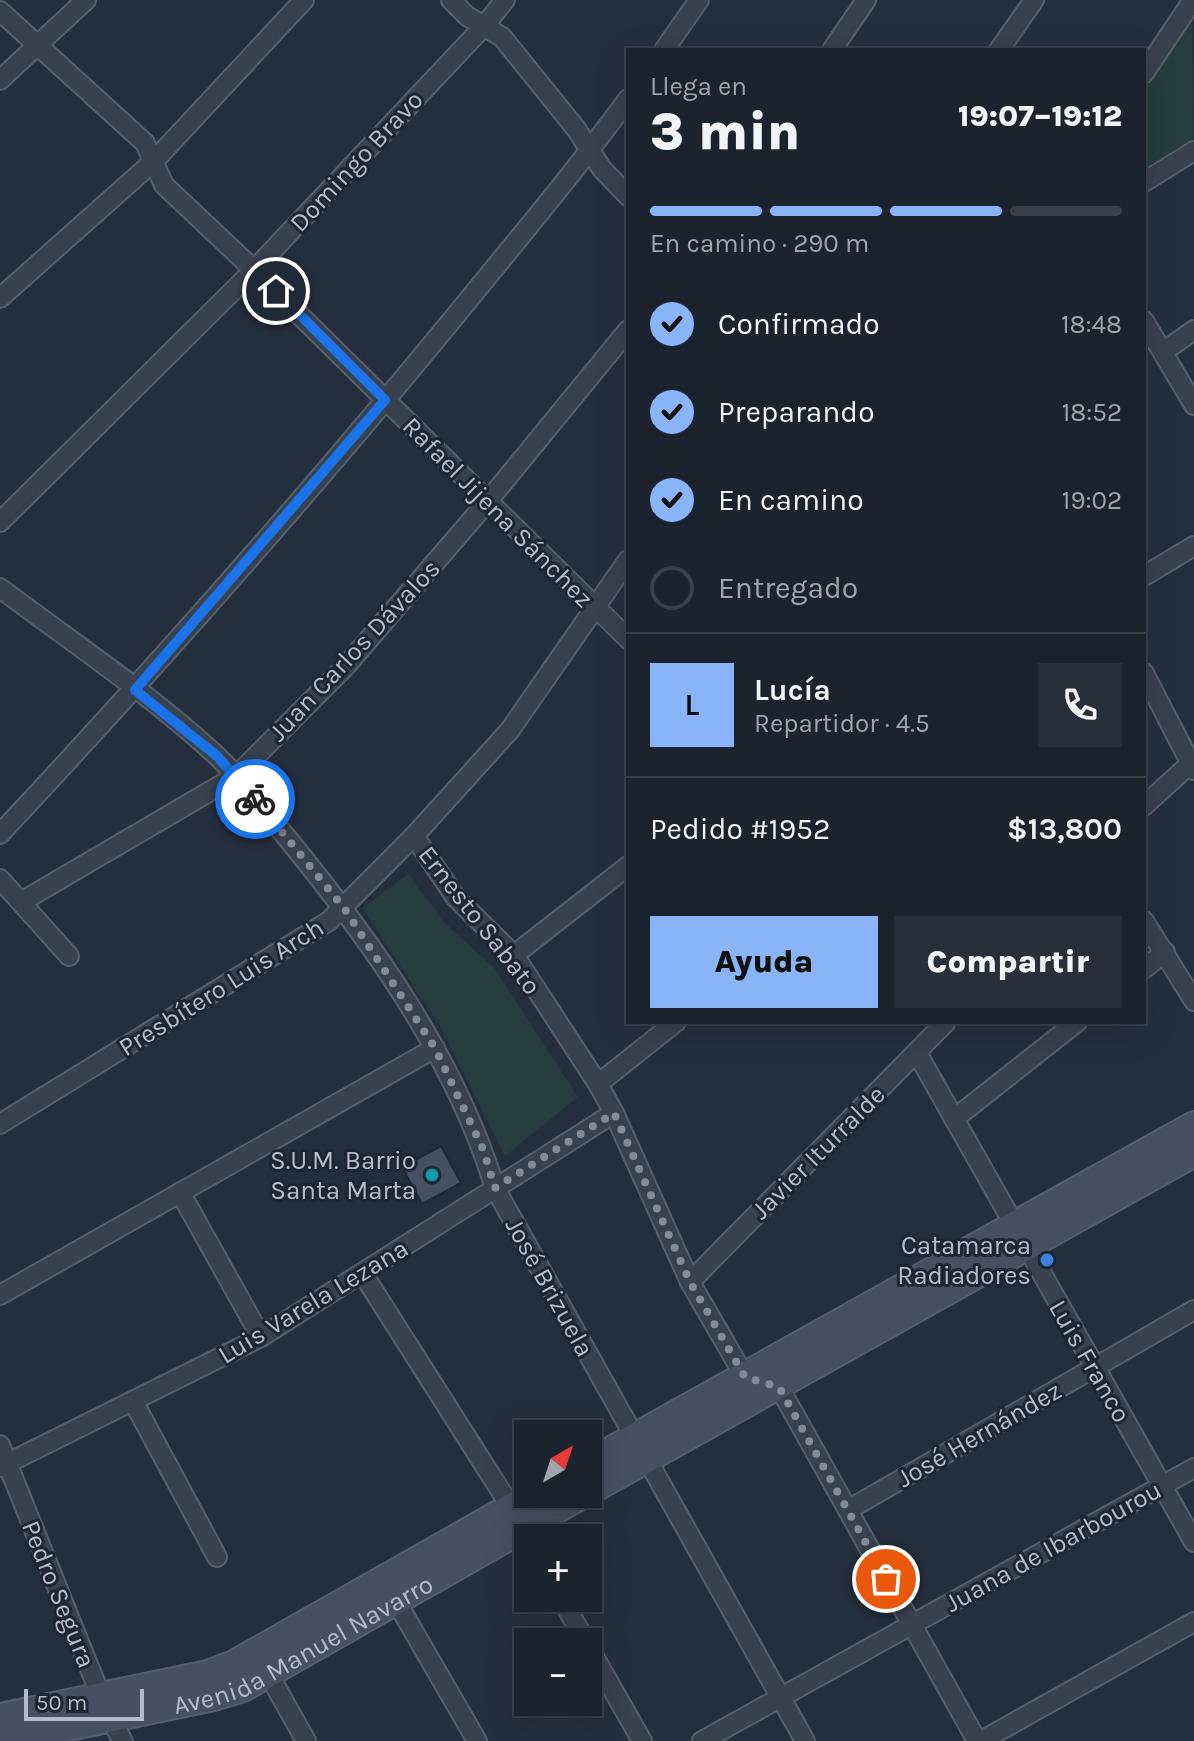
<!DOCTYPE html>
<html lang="es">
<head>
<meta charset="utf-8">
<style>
	:root { --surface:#1b232e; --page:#282f3a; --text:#f1f3f6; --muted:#a0a4aa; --line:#39404a; --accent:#8ab4f8 }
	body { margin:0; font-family:Karla,sans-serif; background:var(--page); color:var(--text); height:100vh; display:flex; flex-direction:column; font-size:30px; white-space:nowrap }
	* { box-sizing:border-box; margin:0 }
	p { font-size:26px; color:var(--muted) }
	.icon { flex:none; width:44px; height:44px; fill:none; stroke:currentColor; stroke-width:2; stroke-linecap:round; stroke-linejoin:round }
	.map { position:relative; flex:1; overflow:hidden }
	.sheet { position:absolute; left:626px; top:48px; width:520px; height:976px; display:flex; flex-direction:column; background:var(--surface); border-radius:0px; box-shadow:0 8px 32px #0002,0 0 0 2px var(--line) }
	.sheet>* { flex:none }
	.needle { width:52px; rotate:39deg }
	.tools { position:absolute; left:514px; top:1420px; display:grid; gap:16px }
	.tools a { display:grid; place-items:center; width:88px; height:88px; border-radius:0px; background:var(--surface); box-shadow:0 8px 32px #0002,0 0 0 2px var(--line); font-size:40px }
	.scale { position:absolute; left:24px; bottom:20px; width:120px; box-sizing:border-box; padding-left:8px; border:4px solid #b4bcc9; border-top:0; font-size:22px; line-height:28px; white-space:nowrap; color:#b4bcc9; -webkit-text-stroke:6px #1d2633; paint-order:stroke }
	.pin { position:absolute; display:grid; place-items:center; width:68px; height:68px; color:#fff; margin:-34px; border:4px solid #fff; border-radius:50%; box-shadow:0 2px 8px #0007 }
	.courier { position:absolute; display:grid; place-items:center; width:80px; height:80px; margin:-40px; border:6px solid #1a73e8; border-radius:50%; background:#fff; color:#222; box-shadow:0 2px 10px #0007 }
	.summary em { font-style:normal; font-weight:800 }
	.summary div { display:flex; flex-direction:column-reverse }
	.summary { display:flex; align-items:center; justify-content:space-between; height:136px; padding:0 24px }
	h1 { font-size:52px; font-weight:800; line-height:60px }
	.bar { display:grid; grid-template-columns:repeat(4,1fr); gap:12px 8px; align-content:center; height:96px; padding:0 24px }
	.bar i { height:10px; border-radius:6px; background:var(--line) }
	.bar .selected { background:var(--accent) }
	.bar p { grid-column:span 4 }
	.line { display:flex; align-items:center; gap:20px; padding:0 24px; border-top:2px solid var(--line) }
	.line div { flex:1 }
	.round { display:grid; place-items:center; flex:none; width:84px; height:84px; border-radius:0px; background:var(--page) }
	ol { padding:0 24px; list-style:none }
	li { display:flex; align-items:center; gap:24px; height:88px }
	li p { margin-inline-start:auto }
	li .icon { padding:8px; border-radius:50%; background:var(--accent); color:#111; stroke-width:4 }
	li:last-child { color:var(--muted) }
	li i { width:44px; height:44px; border:4px solid var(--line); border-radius:50% }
	.button { display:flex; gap:16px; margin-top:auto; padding:16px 24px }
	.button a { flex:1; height:92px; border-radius:0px; background:var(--accent); color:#111; font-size:32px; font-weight:800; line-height:92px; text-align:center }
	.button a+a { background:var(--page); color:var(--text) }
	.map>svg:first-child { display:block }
	.green { fill:#263c3f }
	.building { fill:#455162; stroke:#1f2835; stroke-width:2 }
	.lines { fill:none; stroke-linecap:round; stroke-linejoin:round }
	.street-casing { stroke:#565f6c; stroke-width:22 }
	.secondary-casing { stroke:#565f6c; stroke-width:30 }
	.street { stroke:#38414e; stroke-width:18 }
	.secondary { stroke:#465061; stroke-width:26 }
	.done { stroke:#828b98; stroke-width:8; stroke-dasharray:0 14.4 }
	.route { stroke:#1a73e8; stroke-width:10 }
	.culture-dot { fill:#0f9aa8; stroke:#1d2633; stroke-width:3 }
	.shop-dot { fill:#3f7fe0; stroke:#1d2633; stroke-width:3 }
	.labels { text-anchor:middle; stroke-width:6; stroke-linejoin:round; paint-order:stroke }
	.street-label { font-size:26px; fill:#b4bcc9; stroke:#1d2633 }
	.poi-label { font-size:26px; fill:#b4bcc9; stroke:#1d2633; text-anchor:end }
</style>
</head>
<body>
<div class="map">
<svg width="1194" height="1741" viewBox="0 0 1194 1741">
	<rect width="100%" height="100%" fill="#242f3e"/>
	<g class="green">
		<polygon points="1192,21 1194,140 1144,170 1144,87 1184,27"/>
		<polygon points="408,874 444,922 495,969 578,1097 505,1156 441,1028 362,908"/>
	</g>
	<polygon class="building" points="441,1146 461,1183 422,1204 402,1167"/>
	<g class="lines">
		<defs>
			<g id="street">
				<polyline points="451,0 467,16 502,37 577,130 602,169 628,196"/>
				<polyline points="0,11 145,143 164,185 254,270 628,639"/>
				<polyline points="664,50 699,0"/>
				<polyline points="832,50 866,0"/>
				<polyline points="999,50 1034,0"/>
				<polyline points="1144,73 1193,0"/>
				<polyline points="0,80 86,0"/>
				<polyline points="1144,182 1194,151"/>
				<polyline points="0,298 154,161 304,0"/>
				<polyline points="1144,321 1194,405"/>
				<polyline points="1163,352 1194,330"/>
				<polyline points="0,522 254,270 485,25 505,0"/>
				<polyline points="1144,576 1194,546"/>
				<path d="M0 588C73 643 150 694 217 756 243 781 265 812 288 839 373 943 455 1058 495 1188L805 1741"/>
				<polyline points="1144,673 1194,770"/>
				<polyline points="1144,806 1191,763"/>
				<path d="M0 834C154 669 304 500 447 326 508 251 571 177 628 99"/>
				<polyline points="414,836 456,898 514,955 598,1084 614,1113 690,1282 745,1377 779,1387 977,1741"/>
				<polyline points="0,879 69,956"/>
				<polyline points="21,902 236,776 345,667 488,501 628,330"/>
				<polyline points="1144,921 1194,1001"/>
				<polyline points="514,955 628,866"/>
				<polyline points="1144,969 1165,952"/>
				<polyline points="917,1053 1194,1542"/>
				<polyline points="598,1084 676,1022"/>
				<polyline points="954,1119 1077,1022"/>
				<polyline points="0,1124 329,921 414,836 510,730 628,560"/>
				<polyline points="180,1192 261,1337"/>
				<polyline points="363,1274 516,1515"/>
				<polyline points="690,1282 946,1022"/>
				<polyline points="0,1295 435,1048"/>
				<polyline points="133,1401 217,1557"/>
				<polyline points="0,1445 110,1719 123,1741"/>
				<polyline points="0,1467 261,1337 614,1113"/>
				<polyline points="848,1510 1194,1310"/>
				<polyline points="561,1598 586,1642"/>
				<polyline points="396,1601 477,1741"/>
				<polyline points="588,1646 642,1741"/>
				<polyline points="269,1675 306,1741"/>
				<polyline points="702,1741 1194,1468"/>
				<polyline points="981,1741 1194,1622"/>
			</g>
			<g id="secondary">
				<polyline points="588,1463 1194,1125"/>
				<polyline points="588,1492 1194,1153"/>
				<polyline points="0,1717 208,1674 234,1664 534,1494"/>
				<path id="s1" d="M1 1741 214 1697 243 1688 584 1494"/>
			</g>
		</defs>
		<use href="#street" class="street-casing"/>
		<use href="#secondary" class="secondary-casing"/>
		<use href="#street" class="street"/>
		<use href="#secondary" class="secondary"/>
	</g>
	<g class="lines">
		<polyline class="done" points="255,799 344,908 435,1048 483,1149 495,1188 614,1113 690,1282 745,1377 779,1387 886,1579"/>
		<polyline class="route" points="255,799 217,756 135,690 385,400 276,291"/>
	</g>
	<circle class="culture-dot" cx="432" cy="1175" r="8"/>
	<circle class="shop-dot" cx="1047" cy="1260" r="8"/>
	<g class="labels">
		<g class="street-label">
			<text transform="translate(356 161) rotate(-47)" y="9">Domingo Bravo</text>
			<text transform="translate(498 512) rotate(45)" y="9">Rafael Jijena Sánchez</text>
			<text transform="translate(354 650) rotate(-47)" y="9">Juan Carlos Dávalos</text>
			<text transform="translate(480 920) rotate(52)" y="9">Ernesto Sabato</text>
			<text transform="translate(221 987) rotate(-32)" y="9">Presbítero Luis Arch</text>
			<text transform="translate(818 1152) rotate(-45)" y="9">Javier Iturralde</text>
			<text transform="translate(550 1287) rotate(61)" y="9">José Brizuela</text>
			<text transform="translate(313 1301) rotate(-31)" y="9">Luis Varela Lezana</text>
			<text transform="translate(1090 1361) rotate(60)" y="9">Luis Franco</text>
			<text transform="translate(979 1434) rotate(-30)" y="9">José Hernández</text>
			<text transform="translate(1053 1546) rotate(-29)" y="9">Juana de Ibarbourou</text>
			<text transform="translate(59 1594) rotate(68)" y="9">Pedro Segura</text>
			<text dy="9" stroke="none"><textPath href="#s1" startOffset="320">Avenida Manuel Navarro</textPath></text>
		</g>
		<g class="poi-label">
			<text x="416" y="1169">S.U.M. Barrio<tspan x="416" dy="30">Santa Marta</tspan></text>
			<text x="1031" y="1254">Catamarca<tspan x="1031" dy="30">Radiadores</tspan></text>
		</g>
	</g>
</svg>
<div class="tools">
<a><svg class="needle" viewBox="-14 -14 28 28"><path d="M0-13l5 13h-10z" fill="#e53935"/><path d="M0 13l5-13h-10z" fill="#a0a4aa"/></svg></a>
<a>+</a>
<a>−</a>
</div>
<div class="scale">50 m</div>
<div class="pin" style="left:886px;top:1579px;background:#ea580c"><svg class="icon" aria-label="bag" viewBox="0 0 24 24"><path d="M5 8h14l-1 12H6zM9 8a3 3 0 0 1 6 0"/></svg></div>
<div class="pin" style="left:276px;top:291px;background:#1f2937"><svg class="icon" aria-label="home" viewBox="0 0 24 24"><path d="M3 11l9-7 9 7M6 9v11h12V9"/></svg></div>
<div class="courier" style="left:255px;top:799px"><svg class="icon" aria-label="bike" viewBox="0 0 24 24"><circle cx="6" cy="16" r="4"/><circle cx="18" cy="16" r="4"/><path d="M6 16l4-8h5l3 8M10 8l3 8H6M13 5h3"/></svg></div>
<section class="sheet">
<div class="summary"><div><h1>3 min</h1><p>Llega en</p></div><em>19:07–19:12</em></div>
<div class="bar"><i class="selected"></i><i class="selected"></i><i class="selected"></i><i></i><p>En camino · 290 m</p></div>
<ol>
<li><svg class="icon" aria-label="check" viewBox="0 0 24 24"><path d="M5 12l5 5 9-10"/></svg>Confirmado<p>18:48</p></li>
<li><svg class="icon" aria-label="check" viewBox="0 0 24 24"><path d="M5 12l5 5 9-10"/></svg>Preparando<p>18:52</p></li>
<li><svg class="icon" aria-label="check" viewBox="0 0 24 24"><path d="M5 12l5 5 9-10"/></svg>En camino<p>19:02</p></li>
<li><i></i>Entregado</li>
</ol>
<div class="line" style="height:144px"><b class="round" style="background:var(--accent);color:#111">L</b><div><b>Lucía</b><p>Repartidor · 4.5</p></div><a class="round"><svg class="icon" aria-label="phone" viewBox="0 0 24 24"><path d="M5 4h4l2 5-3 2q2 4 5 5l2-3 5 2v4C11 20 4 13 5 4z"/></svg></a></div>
<div class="line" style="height:104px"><div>Pedido #1952</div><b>$13,800</b></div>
<div class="button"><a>Ayuda</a><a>Compartir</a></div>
</section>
</div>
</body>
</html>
